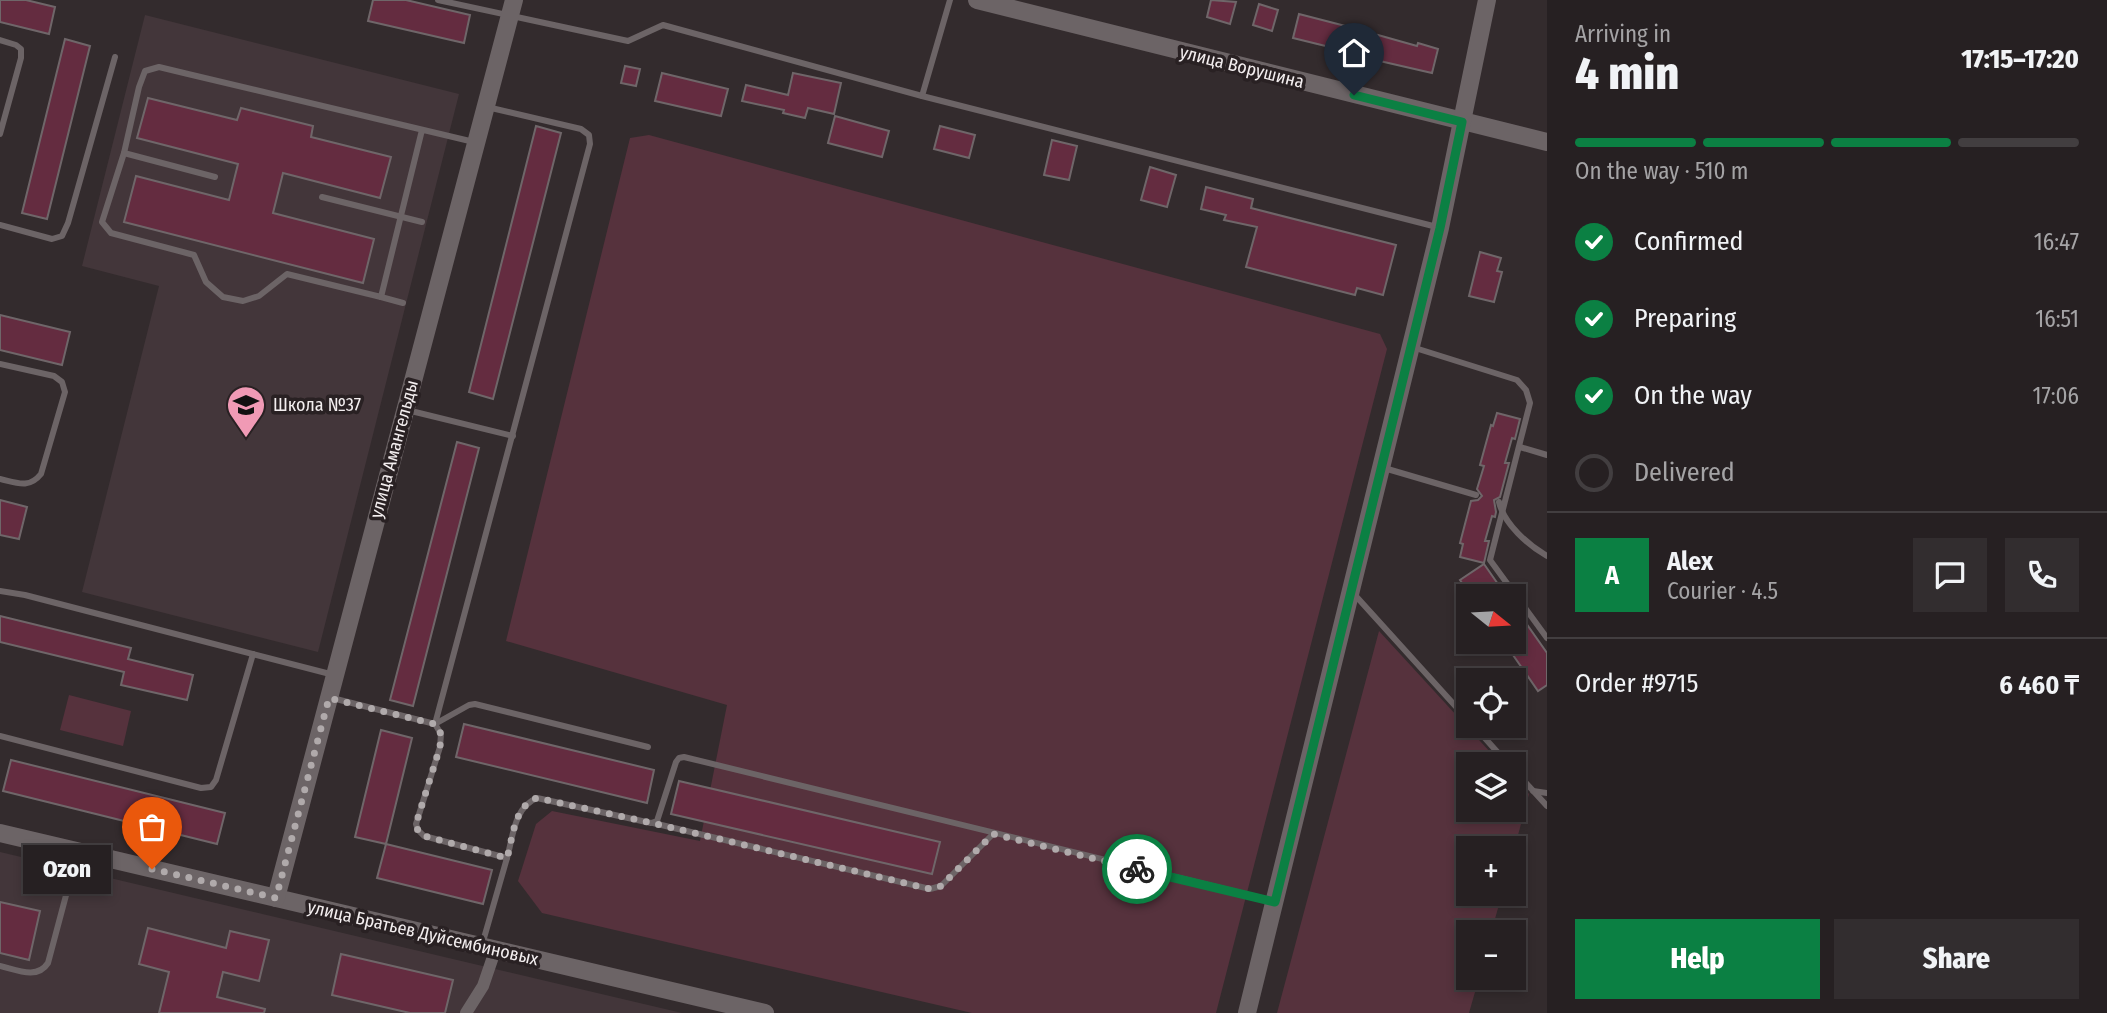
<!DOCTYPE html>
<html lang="en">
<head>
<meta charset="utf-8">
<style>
	:root { --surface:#262022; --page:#322d2f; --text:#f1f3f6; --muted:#a4a3a5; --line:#423e40; --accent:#0b8043 }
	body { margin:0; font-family:"Fira Sans Condensed",sans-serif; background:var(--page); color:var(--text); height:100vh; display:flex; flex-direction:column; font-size:26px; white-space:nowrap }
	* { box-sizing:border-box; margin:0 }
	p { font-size:23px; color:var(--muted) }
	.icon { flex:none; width:38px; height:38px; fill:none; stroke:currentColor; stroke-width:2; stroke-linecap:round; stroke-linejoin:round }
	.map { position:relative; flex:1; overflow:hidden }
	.drawer { display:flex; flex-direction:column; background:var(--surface); width:560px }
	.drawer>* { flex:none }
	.needle { width:46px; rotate:108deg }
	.controls { position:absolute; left:1456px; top:584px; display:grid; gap:14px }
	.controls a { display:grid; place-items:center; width:70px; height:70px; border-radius:0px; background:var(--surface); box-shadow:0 4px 10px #0003,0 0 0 2px var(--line); font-size:35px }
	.pin { position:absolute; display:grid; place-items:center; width:60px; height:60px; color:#fff; margin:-72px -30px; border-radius:50% 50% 50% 0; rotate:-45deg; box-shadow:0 0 7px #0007 }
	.pin .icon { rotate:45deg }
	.courier { position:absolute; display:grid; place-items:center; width:70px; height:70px; margin:-35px; border:5px solid #0b8043; border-radius:50%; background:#fff; color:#222; box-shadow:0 2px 9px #0007 }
	.bubble { position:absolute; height:49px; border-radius:0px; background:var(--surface); box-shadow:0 4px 10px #0003,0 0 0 2px var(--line); font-size:23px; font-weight:800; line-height:49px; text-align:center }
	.overview em { font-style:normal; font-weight:800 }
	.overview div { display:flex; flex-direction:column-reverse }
	.overview { display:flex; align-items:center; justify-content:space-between; height:119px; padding:0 28px }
	h1 { font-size:46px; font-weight:800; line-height:52px }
	.bar { display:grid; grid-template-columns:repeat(4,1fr); gap:10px 7px; align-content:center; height:84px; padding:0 28px }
	.bar i { height:9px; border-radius:5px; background:var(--line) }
	.bar .current { background:var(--accent) }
	.bar p { grid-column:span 4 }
	.line { display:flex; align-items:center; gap:18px; padding:0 28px; border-top:2px solid var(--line) }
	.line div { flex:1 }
	.round { display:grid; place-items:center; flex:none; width:74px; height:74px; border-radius:0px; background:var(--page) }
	ol { padding:0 28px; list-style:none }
	li { display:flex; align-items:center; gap:21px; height:77px }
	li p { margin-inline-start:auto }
	li .icon { padding:7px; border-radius:50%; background:var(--accent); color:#fff; stroke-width:4 }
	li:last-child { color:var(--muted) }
	li i { width:38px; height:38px; border:4px solid var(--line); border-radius:50% }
	.primary-button { display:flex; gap:14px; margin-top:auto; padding:14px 28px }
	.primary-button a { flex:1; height:80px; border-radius:0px; background:var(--accent); color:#fff; font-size:28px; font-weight:800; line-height:80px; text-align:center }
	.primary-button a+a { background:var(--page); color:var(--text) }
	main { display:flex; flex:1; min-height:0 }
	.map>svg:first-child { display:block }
	.built { fill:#43363a }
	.green { fill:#56323d }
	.building { fill:#642c40; stroke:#6f6669; stroke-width:2 }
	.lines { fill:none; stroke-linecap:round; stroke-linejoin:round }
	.lane { stroke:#6c6466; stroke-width:6 }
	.street { stroke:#6c6466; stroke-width:12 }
	.secondary { stroke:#6c6466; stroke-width:18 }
	.done { stroke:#b0aaab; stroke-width:7; stroke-dasharray:0 12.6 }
	.route { stroke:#0b8043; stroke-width:9 }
	.labels { text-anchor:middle; stroke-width:7; stroke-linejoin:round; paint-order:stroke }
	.street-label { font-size:18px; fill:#f3eeef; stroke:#292123 }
	.poi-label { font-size:18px; fill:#f3eeef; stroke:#292123; text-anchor:start }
</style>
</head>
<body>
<main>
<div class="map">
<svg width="1547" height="1013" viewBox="0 0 1547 1013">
	<rect width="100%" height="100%" fill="#332b2d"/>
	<g class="built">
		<polygon points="145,15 459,94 318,652 82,592 159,286 82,266"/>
		<polygon points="0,852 682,1013 0,1013"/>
	</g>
	<g class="green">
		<polygon points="649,135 1380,334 1387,349 1216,1013 972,1013 542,913 518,881 536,824 552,811 700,841 727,705 506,641 630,138"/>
		<polygon points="1379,631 1502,765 1468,765 1468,810 1514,810 1514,777 1529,794 1514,850 1468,849 1468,894 1502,894 1491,933 1468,933 1468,978 1479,978 1469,1013 1277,1013"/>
		<polygon points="69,695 131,711 123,746 60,730"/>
	</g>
	<g class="building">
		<polygon points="0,0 26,0 55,7 49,34 0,22"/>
		<polygon points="373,0 406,0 470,15 464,43 368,21"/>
		<polygon points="1211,0 1236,2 1230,24 1207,17"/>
		<polygon points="1259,4 1278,10 1272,31 1253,25"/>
		<polygon points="1299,14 1357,29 1350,52 1293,38"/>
		<polygon points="1378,35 1417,46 1418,43 1438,49 1432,73 1371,59"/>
		<polygon points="65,39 90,46 47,219 22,213"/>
		<polygon points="625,66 640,69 636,86 621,83"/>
		<polygon points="662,73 728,89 721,116 655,101"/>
		<polygon points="793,73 841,83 834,114 808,108 805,118 783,113 784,110 742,101 746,85 788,95"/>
		<polygon points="148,98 237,120 241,108 313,126 311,137 391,157 380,198 283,173 273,213 374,239 363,283 124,222 136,176 229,200 238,164 137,138"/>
		<polygon points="835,116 889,131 882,157 828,143"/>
		<polygon points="536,126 561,133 493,399 469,392"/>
		<polygon points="940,126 975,135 969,158 934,149"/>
		<polygon points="1052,140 1077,146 1069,180 1044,175"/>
		<polygon points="1150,167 1176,175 1167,207 1141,200"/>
		<polygon points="1206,187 1253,199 1251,208 1396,245 1383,295 1357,288 1355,295 1246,267 1257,227 1224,220 1226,215 1201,209"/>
		<polygon points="1480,252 1501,258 1497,271 1502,272 1494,302 1469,296"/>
		<polygon points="0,315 70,332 62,365 0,350"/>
		<polygon points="1497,413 1520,419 1515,439 1512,438 1505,463 1509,463 1500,497 1494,500 1496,512 1495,517 1492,516 1485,541 1489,541 1484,563 1460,557 1463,544 1460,543 1471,501 1478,500 1482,496 1477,489 1484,466 1480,465 1491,425 1493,426"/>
		<polygon points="457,442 479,448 413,706 390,700"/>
		<polygon points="0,500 27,507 19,539 0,535"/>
		<polygon points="1484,564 1507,597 1472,597 1460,580"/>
		<polygon points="1514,606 1547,653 1547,685 1538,691 1504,642 1514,642"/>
		<polygon points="0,616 131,648 128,659 193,675 187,700 121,685 124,672 0,642"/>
		<polygon points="464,724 654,770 647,803 456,757"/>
		<polygon points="381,730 412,738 386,844 355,837"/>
		<polygon points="11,760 225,813 217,844 3,791"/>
		<polygon points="679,781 940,842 932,874 671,814"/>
		<polygon points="386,844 492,870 483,904 377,878"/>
		<polygon points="0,902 40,911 29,960 0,953"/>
		<polygon points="148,928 226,948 230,931 269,940 259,981 223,972 217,997 265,1009 264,1013 159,1013 169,972 139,964"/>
		<polygon points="341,954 453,980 445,1013 410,1013 332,995"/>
	</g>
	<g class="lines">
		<g class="lane">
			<polyline points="438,0 628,41 663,25 922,96 1437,227"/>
			<polyline points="0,40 16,45 21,49 21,58 0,134"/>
			<polyline points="922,96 950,0"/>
			<polyline points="422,130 381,297 287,274 259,296 243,301 223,297 206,282 194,255 111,233 102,222 124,153 139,87 145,71 159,67 188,74 474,142"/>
			<polyline points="124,153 215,177"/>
			<polyline points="322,197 422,222"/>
			<polyline points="0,225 52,239 62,236 68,223 115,57"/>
			<polyline points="381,297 403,303"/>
			<polyline points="1412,347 1517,380 1526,390 1530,403 1490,560 1547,638"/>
			<path d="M0 364 54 376 62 382 65 392 41 474C29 489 17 483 0 479"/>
			<polyline points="407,410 513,436"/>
			<polyline points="1520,447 1547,455"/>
			<polyline points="1384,468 1476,495"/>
			<path d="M1499 502C1504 524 1528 545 1547 556"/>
			<polyline points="0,591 25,595 334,675"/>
			<polyline points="1354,594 1468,720"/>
			<polyline points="332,698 435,724 590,144 589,135 581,129 487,107"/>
			<polyline points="1474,726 1509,765"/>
			<polyline points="0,736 201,788 211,787 216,780 253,654"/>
			<polyline points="1514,770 1547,806"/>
			<polyline points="1533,791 1547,793"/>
			<polyline points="653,823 930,889 941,886 993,834"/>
			<path d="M507 858C513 837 514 807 537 798L651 823 657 821 676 762 679 758 684 757 1274 901"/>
			<polyline points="482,945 507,858 424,836 418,830 416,824 440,747 441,734 435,724 469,705 475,704 648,747"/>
			<path d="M0 966C17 970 37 980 48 963L77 854"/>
		</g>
		<polyline class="street" points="466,1013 483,986 495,951"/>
		<g class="secondary">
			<polyline points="977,0 1547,142"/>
			<polyline points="0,833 765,1013"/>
			<polyline points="276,898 514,0"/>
			<polyline points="1247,1013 1440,228 1487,0"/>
		</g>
	</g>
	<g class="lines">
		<path class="done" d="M152 869 276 898 329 698 435 724 441 734 440 747 416 824 418 831 424 836 507 858C513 837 514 806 537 798L652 823 930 889 941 886 993 834 1137 869"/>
		<polyline class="route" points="1137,869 1275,902 1440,228 1462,122 1354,95"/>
	</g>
	<defs>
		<symbol id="school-pin" viewBox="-11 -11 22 30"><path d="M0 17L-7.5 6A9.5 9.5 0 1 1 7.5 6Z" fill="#f09ab5" stroke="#292123"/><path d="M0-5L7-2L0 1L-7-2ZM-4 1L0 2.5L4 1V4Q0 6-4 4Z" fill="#111"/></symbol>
	</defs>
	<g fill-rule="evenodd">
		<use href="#school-pin" x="224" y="383" width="44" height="60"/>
	</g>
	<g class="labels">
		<g class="street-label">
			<text transform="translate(1242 67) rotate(14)" y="6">улица Ворушина</text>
			<text transform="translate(394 449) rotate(-75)" y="6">улица Амангельды</text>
			<text transform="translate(423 933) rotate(13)" y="6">улица Братьев Дуйсембиновых</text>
		</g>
		<g class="poi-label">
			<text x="273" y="411">Школа №37</text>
		</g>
	</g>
</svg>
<div class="controls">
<a><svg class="needle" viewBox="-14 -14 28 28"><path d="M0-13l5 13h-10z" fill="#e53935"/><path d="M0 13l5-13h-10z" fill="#a4a3a5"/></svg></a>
<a><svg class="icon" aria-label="locate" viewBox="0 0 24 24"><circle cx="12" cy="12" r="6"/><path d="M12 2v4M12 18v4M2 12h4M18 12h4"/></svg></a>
<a><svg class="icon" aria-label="layers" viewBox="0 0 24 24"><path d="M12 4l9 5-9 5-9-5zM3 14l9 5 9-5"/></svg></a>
<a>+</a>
<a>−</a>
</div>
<div class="pin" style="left:152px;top:869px;background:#ea580c"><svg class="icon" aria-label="bag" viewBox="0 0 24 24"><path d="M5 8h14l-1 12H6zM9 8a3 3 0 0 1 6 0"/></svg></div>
<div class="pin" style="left:1354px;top:95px;background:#1f2937"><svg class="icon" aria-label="home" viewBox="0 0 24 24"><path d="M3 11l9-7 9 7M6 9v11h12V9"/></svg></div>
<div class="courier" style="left:1137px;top:869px"><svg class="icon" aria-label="bike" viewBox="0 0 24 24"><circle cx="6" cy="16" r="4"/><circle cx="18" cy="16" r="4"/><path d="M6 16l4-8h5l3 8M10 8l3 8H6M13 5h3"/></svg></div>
<div class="bubble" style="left:23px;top:845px;width:88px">Ozon</div>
</div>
<section class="drawer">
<div class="overview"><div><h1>4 min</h1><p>Arriving in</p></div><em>17:15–17:20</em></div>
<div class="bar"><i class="current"></i><i class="current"></i><i class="current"></i><i></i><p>On the way · 510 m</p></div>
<ol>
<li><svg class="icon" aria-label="check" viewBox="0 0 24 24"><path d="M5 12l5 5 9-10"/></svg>Confirmed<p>16:47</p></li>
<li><svg class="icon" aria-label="check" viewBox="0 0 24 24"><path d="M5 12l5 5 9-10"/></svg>Preparing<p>16:51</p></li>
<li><svg class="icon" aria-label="check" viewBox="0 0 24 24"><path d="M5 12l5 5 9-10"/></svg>On the way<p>17:06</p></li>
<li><i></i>Delivered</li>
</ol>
<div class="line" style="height:126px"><b class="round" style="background:var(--accent);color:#fff">A</b><div><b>Alex</b><p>Courier · 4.5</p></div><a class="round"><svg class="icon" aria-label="chat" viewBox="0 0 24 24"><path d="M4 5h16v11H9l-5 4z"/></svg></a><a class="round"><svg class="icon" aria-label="phone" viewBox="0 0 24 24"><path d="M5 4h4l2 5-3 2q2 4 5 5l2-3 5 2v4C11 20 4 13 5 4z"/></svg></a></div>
<div class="line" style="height:91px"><div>Order #9715</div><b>6 460 ₸</b></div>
<div class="primary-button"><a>Help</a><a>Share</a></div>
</section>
</main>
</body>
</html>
